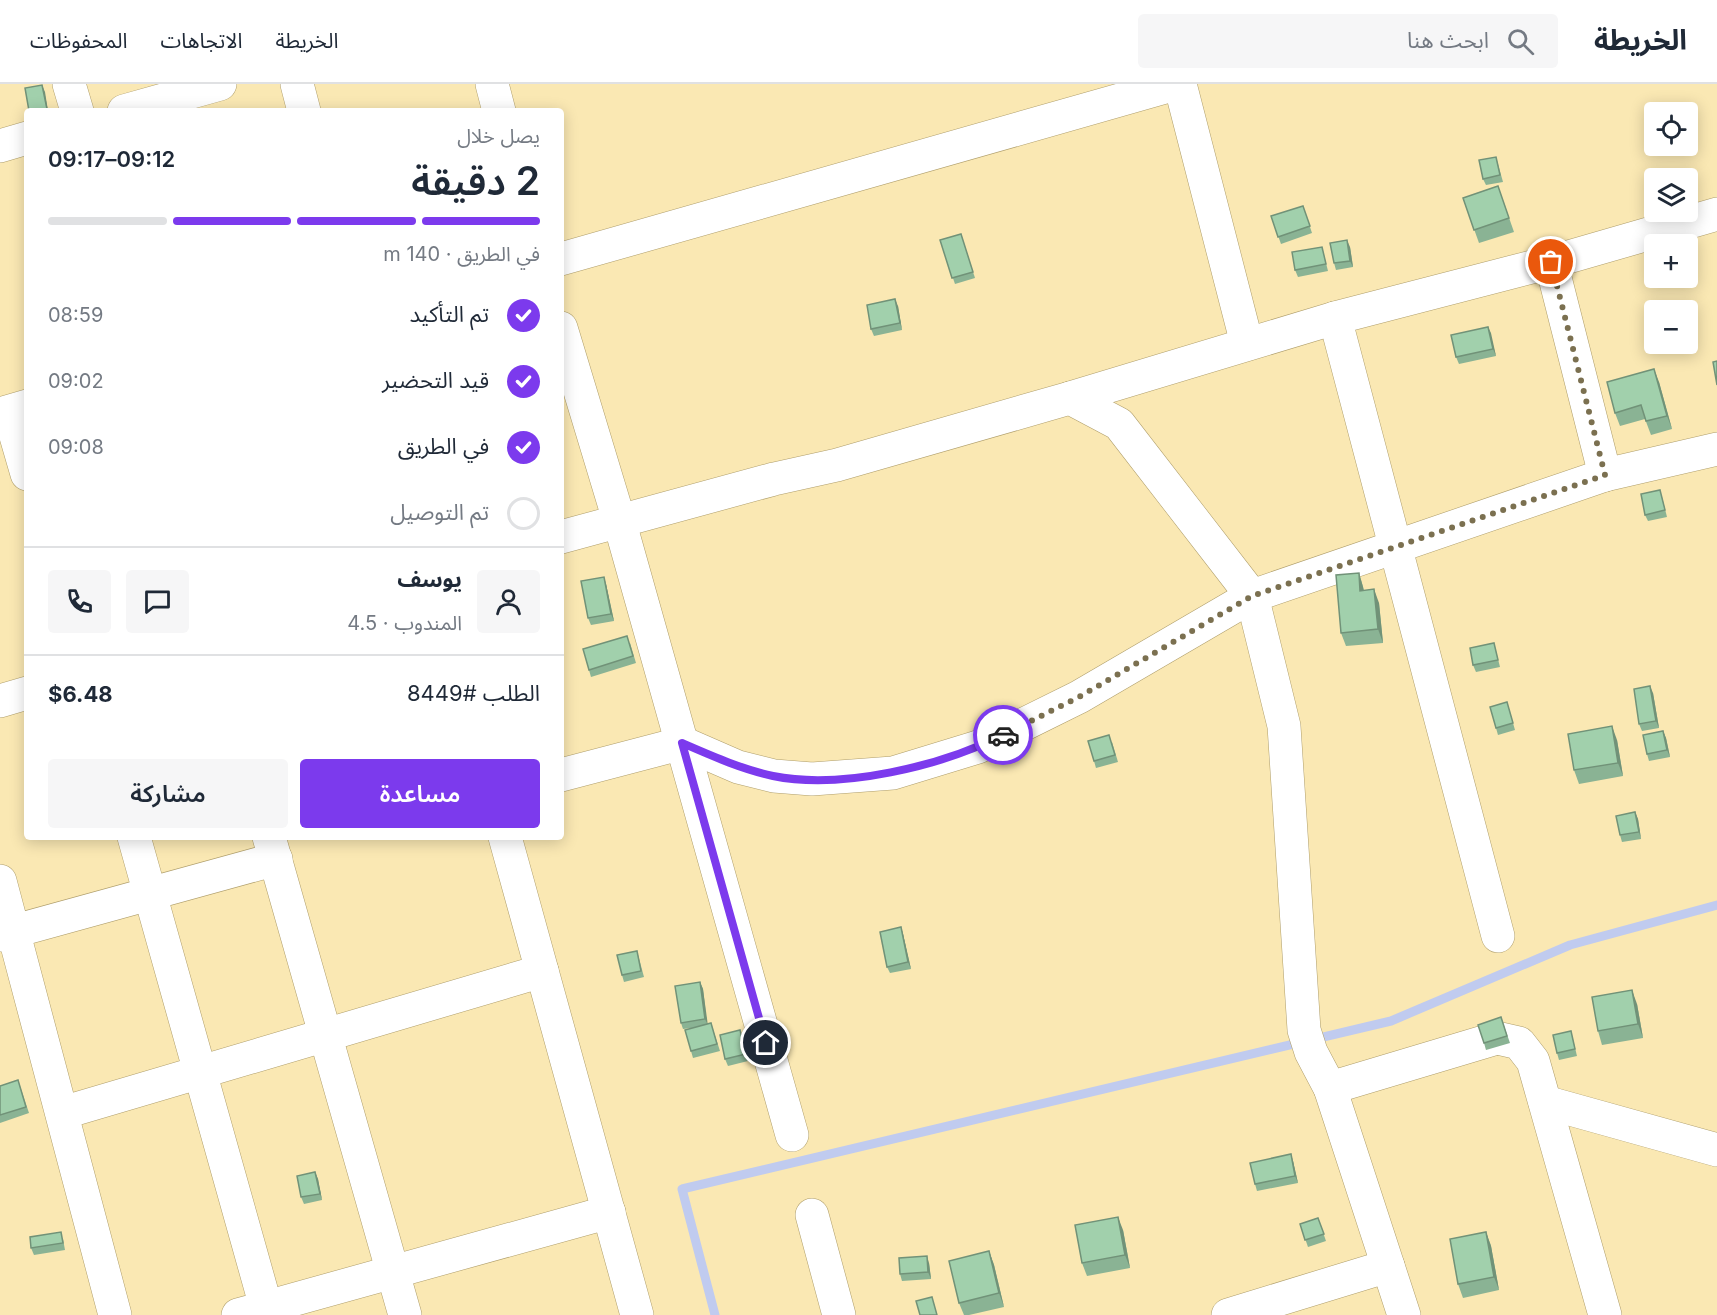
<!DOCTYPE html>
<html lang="ar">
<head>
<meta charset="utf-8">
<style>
	:root { --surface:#fff; --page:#f6f6f7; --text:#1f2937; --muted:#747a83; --line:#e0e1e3; --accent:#7c3aed }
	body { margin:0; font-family:Inter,"Noto Sans Arabic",sans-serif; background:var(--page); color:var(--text); direction:rtl; height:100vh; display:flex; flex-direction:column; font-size:22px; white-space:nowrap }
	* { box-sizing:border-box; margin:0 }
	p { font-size:20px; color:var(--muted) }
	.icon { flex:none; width:33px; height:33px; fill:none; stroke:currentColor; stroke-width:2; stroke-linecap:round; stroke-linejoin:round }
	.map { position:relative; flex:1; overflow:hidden; direction:ltr }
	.side { position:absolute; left:24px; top:24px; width:540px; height:732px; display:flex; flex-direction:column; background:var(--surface); border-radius:6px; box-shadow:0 3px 15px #0003; direction:rtl }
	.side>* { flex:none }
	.buttons { position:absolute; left:1644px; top:18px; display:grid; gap:12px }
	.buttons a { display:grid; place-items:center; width:54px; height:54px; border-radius:6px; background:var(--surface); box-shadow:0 3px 15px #0003; font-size:30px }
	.pin { position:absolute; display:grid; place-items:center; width:51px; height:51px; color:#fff; margin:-26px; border:3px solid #fff; border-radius:50%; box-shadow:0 2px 6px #0007 }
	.courier { position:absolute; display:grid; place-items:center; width:60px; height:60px; margin:-30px; border:4px solid #7c3aed; border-radius:50%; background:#fff; color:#222; box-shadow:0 2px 8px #0007 }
	.overview em { font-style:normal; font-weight:600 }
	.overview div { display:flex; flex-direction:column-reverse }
	.overview { display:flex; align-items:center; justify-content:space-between; height:102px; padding:0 24px }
	h1 { font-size:39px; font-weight:600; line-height:45px }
	.bar { display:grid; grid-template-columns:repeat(4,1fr); gap:9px 6px; align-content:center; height:72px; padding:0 24px }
	.bar i { height:8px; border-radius:4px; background:var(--line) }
	.bar .current { background:var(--accent) }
	.bar p { grid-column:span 4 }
	.line { display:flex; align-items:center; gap:15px; padding:0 24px; border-top:2px solid var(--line) }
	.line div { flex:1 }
	.round { display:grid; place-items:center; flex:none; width:63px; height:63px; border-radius:6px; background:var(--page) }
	ol { padding:0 24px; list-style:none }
	li { display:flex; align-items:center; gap:18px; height:66px }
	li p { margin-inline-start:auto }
	li .icon { padding:6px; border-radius:50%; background:var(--accent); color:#fff; stroke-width:4 }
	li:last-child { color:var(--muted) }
	li i { width:33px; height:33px; border:3px solid var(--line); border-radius:50% }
	.cta { display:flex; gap:12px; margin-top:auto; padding:12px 24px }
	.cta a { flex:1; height:69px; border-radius:6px; background:var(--accent); color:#fff; font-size:24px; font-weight:600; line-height:69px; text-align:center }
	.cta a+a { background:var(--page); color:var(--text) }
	header { display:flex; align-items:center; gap:36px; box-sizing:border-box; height:84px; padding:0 30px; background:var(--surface); border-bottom:2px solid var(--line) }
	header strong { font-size:28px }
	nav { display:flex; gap:33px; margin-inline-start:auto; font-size:21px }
	.search { width:420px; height:54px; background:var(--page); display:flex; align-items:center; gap:15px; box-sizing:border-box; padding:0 21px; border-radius:6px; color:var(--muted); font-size:22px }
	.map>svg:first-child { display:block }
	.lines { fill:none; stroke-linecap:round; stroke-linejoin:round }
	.stream { stroke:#c0cbef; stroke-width:9 }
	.minor-casing { stroke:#af9e6b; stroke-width:34 }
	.tertiary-casing { stroke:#af9e6b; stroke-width:34 }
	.minor { stroke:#fff; stroke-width:33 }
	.tertiary { stroke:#fff; stroke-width:33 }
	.wall { fill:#8ab394 }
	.shaded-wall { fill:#719278 }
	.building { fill:#a1d0ac; stroke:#719278; stroke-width:1.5 }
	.done { stroke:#7b7050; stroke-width:6; stroke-dasharray:0 10.8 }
	.route { stroke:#7c3aed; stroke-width:8 }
</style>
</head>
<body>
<header>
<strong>الخريطة</strong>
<div class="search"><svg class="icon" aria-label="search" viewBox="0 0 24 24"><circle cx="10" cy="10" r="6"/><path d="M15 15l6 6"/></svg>ابحث هنا</div>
<nav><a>الخريطة</a><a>الاتجاهات</a><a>المحفوظات</a></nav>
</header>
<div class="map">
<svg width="1717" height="1231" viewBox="0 0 1717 1231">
	<rect width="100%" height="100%" fill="#fae8b3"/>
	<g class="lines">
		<polyline class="stream" points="715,1231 682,1105 1391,937 1570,861 1717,821"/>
		<defs>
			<g id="minor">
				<polyline points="69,0 77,27"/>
				<polyline points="492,0 499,27"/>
				<polyline points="1180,0 1247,260"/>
				<polyline points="124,27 220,0"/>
				<polyline points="0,62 27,54"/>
				<polyline points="1551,178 1605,391"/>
				<polyline points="1335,234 1498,852"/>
				<polyline points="561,244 619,436 792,1051"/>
				<polyline points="1070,314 1335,234 1551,178 1717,130"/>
				<polyline points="9,328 27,390"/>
				<polyline points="561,453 774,395 837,381 1070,314 1119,340 1252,512 1284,642 1304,946 1311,968 1330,1004 1404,1231"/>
				<polyline points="0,617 27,609"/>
				<polyline points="561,691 683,659 738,683 774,692 812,695 893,689 978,663 1079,613 1252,512 1605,391 1717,365"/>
				<polyline points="134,753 266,1223"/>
				<polyline points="269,753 405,1231"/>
				<polyline points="0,797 115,1231"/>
				<polyline points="0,851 276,775"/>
				<polyline points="1330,1004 1497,954 1519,959 1533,977 1605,1231"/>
				<polyline points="1545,1018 1717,1066"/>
				<polyline points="62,1029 542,887"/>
				<polyline points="812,1131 839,1231"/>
				<polyline points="238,1231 609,1128"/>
				<polyline points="1228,1231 1388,1182"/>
			</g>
			<g id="tertiary">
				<polyline points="297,0 304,27"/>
				<polyline points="561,175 1176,0"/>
				<polyline points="0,330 27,322"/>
				<polyline points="505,753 637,1231"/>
			</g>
		</defs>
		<use href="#minor" class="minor-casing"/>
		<use href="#tertiary" class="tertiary-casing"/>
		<use href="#minor" class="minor"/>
		<use href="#tertiary" class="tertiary"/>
	</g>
	<g class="wall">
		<polygon points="1496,73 1503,98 1486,101 1483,95"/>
		<polygon points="1498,102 1514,148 1479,159 1463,114"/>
		<polygon points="1303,122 1312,149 1281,160 1271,132"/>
		<polygon points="961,150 975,194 955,200 940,156"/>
		<polygon points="1322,163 1328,187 1298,193 1295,186"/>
		<polygon points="1350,163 1353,183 1336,186 1334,179"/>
		<polygon points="898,222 902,246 874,252 871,245"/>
		<polygon points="1488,243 1496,272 1459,280 1456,273"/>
		<polygon points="1659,298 1672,345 1651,351 1645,335 1620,342 1615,329"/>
		<polygon points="1662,413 1667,433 1648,437 1645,431"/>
		<polygon points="1359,489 1364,506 1379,519 1383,559 1346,562 1341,549"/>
		<polygon points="606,500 614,537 591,541 588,534"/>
		<polygon points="630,559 636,579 591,593 589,586"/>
		<polygon points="1494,559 1500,583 1476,588 1473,581"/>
		<polygon points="1653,609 1659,644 1642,647 1639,640"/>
		<polygon points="1507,618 1515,646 1498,651 1496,644"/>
		<polygon points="1663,647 1666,654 1670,673 1649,677 1647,670"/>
		<polygon points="1617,656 1623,692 1579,700 1574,686"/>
		<polygon points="1112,658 1118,678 1096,684 1094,677"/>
		<polygon points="1635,728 1638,735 1641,755 1622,758 1620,751"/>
		<polygon points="901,843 903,850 911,885 890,889 887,883"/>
		<polygon points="637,867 644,893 624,898 622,891"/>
		<polygon points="700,898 703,905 707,940 711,939 720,967 693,974 691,967 692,944 683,945 681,939"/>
		<polygon points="1637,920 1643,954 1602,961 1598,947"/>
		<polygon points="1501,933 1510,959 1486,966 1484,959"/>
		<polygon points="1571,947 1577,972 1559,976 1557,969"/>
		<polygon points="742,952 748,977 728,982 725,975"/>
		<polygon points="18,996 29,1029 0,1039 0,1002"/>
		<polygon points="1293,1077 1298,1099 1257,1107 1255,1100"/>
		<polygon points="315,1088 318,1095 322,1116 304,1120 301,1113"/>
		<polygon points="1318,1134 1326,1157 1308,1163 1300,1140"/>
		<polygon points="1123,1146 1130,1184 1087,1192 1082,1179"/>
		<polygon points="1486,1148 1491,1162 1499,1206 1463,1214 1458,1200"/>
		<polygon points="63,1155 65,1166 34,1171 31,1164"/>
		<polygon points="989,1167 994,1181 1004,1223 969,1231 964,1231 959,1219"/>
		<polygon points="929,1179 931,1195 902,1197 900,1190"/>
	</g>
	<g class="shaded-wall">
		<polygon points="42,1 45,8 48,27 47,27"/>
		<polygon points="1347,156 1350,163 1353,183 1350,177"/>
		<polygon points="895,215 898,222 902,246 900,239"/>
		<polygon points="1488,243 1491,249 1496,272 1493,265"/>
		<polygon points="1654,285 1659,298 1672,345 1667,332"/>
		<polygon points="1359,489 1363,503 1365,520 1360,507"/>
		<polygon points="604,493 606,500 614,537 611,530"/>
		<polygon points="1374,505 1379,519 1383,559 1378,545"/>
		<polygon points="1650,602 1653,609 1659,644 1656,637"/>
		<polygon points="1612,642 1617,656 1623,692 1618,679"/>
		<polygon points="1663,647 1666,654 1670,673 1667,666"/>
		<polygon points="1635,728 1638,735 1641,755 1639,748"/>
		<polygon points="901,843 903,850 911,885 908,878"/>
		<polygon points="700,898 703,905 708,942 705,935"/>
		<polygon points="1632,906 1637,920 1643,954 1638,940"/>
		<polygon points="1291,1070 1293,1077 1298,1099 1295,1092"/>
		<polygon points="315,1088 318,1095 322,1116 320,1110"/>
		<polygon points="1118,1133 1123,1146 1130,1184 1125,1171"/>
		<polygon points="1486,1148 1491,1162 1499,1206 1494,1193"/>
		<polygon points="989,1167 994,1181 1004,1223 999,1209"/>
		<polygon points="927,1172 929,1179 931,1195 928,1188"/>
	</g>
	<g class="building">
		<polygon points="42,1 47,25 39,27 29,27 25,4"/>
		<polygon points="1496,73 1500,91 1483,95 1479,76"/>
		<polygon points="1498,102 1509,134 1474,146 1463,114"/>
		<polygon points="1303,122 1310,142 1278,153 1271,132"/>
		<polygon points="961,150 973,188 952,194 940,156"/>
		<polygon points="1347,156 1350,177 1334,179 1330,159"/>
		<polygon points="1322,163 1326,180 1295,186 1292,168"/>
		<polygon points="895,215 900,239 871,245 867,221"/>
		<polygon points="1488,243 1493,265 1456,273 1451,251"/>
		<polygon points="1717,277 1717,301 1713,278"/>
		<polygon points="1654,285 1667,332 1646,337 1641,321 1615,329 1607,298"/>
		<polygon points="1660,406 1665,426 1645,431 1641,410"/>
		<polygon points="1359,489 1360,507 1374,505 1378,545 1341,549 1336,491"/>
		<polygon points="604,493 611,530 588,534 581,497"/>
		<polygon points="627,552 633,572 589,586 583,565"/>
		<polygon points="1494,559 1498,576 1473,581 1470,564"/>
		<polygon points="1650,602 1656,637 1639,640 1634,605"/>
		<polygon points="1507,618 1513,639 1496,644 1490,623"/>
		<polygon points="1612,642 1618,679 1574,686 1568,650"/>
		<polygon points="1663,647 1667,666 1647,670 1643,651"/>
		<polygon points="1109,651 1115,671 1094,677 1088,657"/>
		<polygon points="1635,728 1639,748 1620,751 1616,732"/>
		<polygon points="901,843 908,878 887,883 880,848"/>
		<polygon points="637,867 641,887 622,891 617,871"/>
		<polygon points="700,898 705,935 681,939 675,902"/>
		<polygon points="1632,906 1638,940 1598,947 1592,913"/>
		<polygon points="1501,933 1507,952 1484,959 1478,941"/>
		<polygon points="711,939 717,960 691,967 685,946"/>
		<polygon points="740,946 746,970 725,975 720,951"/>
		<polygon points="1571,947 1575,965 1557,969 1553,951"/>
		<polygon points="18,996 26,1023 0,1031 0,1002"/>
		<polygon points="1291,1070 1295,1092 1255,1100 1250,1079"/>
		<polygon points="315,1088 320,1110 301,1113 297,1092"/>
		<polygon points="1118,1133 1125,1171 1082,1179 1075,1141"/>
		<polygon points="1318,1134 1324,1150 1305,1156 1300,1140"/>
		<polygon points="61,1148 63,1159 31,1164 30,1153"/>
		<polygon points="1486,1148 1494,1193 1458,1200 1450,1155"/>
		<polygon points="989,1167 999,1209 959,1219 949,1177"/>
		<polygon points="927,1172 928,1188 900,1190 899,1174"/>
		<polygon points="932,1213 937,1231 920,1231 916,1217"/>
	</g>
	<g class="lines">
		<polyline class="done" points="1003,651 1079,613 1252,512 1605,391 1551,178"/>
		<path class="route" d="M766 959 682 659C712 672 741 685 773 692 842 706 941 682 1003 651"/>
	</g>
</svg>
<div class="buttons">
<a><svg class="icon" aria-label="locate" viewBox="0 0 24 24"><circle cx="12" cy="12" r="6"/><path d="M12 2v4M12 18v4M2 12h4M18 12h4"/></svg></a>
<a><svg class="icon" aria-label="layers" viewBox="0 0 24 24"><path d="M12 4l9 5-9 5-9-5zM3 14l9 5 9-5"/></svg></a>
<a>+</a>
<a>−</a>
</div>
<div class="pin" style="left:1551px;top:178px;background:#ea580c"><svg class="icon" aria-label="bag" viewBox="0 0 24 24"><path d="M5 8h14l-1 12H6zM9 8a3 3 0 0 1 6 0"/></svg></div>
<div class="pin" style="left:766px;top:959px;background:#1f2937"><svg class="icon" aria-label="home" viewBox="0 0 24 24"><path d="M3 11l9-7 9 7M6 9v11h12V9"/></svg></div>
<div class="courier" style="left:1003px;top:651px"><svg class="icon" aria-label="car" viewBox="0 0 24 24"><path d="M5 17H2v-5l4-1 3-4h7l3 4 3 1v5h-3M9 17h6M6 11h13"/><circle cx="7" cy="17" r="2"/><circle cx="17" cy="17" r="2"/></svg></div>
<section class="side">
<div class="overview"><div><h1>2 دقيقة</h1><p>يصل خلال</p></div><em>09:12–09:17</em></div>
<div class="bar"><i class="current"></i><i class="current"></i><i class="current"></i><i></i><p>في الطريق · 140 m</p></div>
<ol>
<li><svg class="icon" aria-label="check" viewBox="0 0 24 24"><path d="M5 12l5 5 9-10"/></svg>تم التأكيد<p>08:59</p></li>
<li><svg class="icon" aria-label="check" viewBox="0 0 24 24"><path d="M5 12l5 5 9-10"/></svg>قيد التحضير<p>09:02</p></li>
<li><svg class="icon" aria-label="check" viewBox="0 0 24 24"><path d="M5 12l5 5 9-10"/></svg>في الطريق<p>09:08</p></li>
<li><i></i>تم التوصيل</li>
</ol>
<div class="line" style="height:108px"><a class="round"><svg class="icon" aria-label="person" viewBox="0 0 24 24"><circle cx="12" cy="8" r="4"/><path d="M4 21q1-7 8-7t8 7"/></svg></a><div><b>يوسف</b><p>المندوب · 4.5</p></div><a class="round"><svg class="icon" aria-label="chat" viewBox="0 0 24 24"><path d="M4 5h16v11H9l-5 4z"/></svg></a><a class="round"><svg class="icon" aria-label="phone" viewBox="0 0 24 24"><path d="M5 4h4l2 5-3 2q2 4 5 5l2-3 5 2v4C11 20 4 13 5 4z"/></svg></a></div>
<div class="line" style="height:78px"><div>الطلب #8449</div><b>$6.48</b></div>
<div class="cta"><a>مساعدة</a><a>مشاركة</a></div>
</section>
</div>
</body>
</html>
